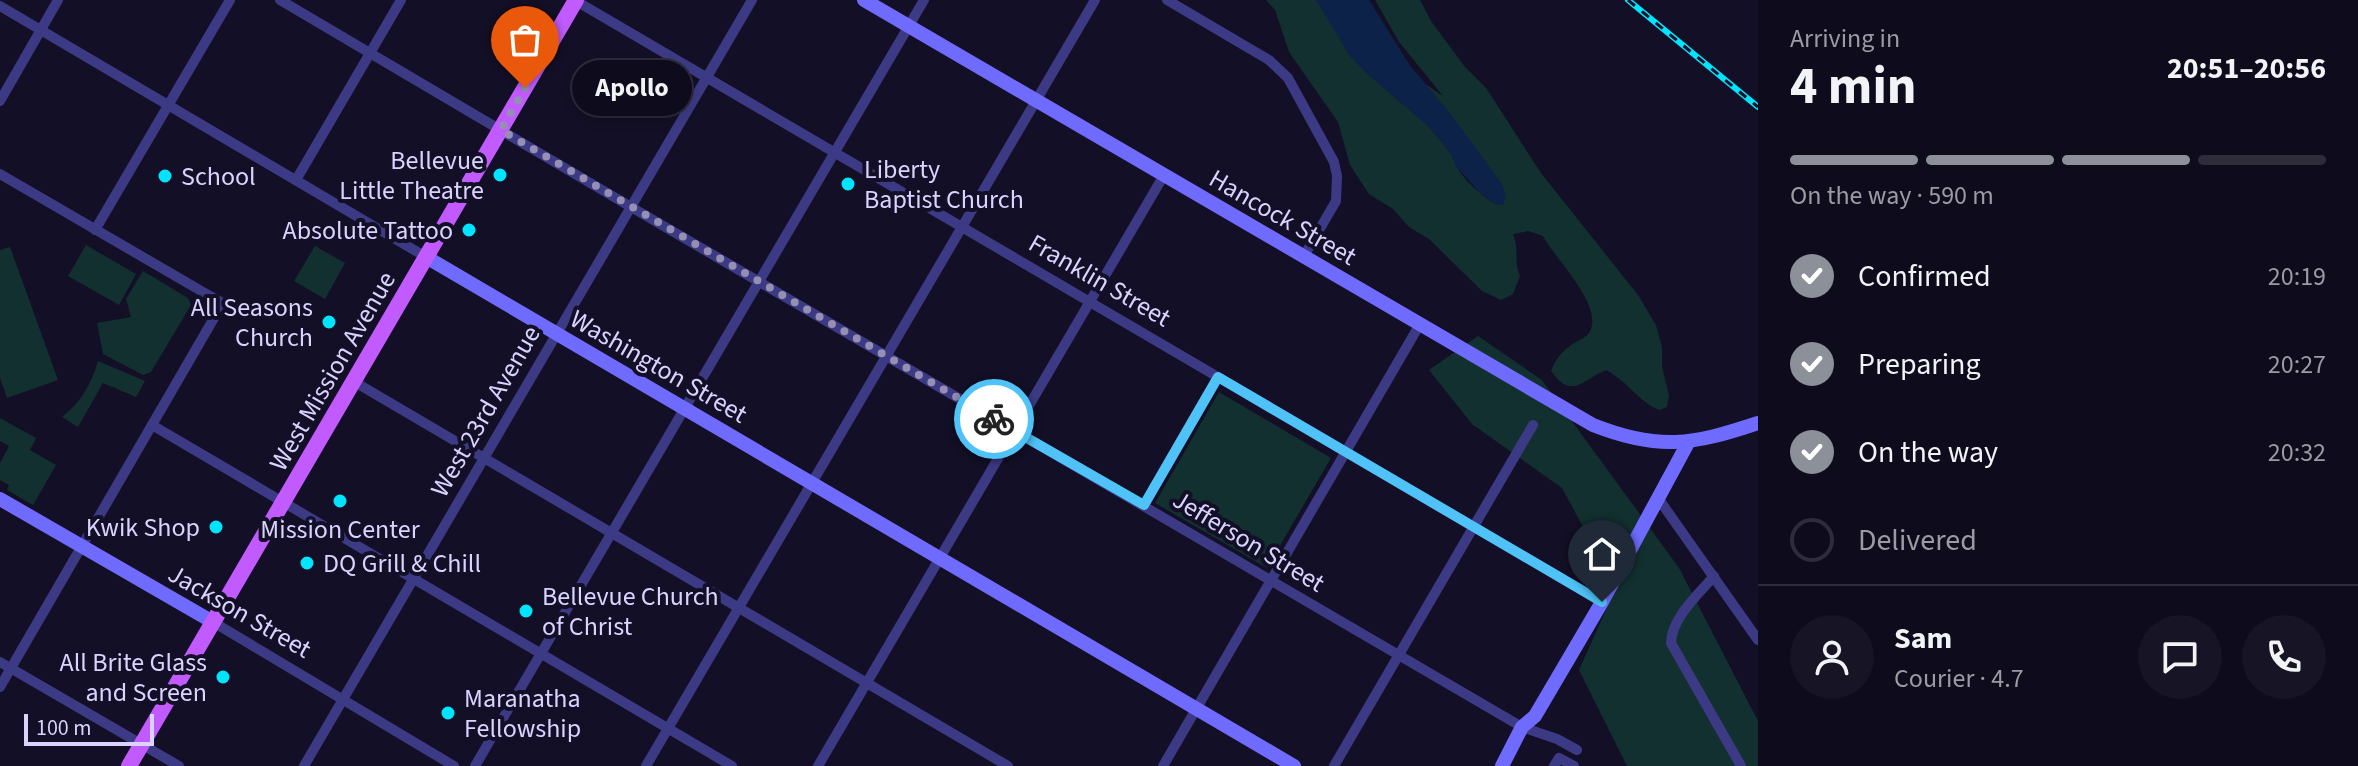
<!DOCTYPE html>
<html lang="en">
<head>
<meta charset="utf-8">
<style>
	:root { --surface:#0e0b1c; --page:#171425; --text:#f1f3f6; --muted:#9b9ba3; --line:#2e2b3b; --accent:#8c9099 }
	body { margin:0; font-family:"Source Sans 3",sans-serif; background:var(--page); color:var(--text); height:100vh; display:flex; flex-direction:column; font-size:30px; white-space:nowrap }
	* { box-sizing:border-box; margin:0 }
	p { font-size:26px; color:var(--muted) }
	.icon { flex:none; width:44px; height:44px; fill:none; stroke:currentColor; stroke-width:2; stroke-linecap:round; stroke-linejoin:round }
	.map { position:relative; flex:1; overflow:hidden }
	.details { display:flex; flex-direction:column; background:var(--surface); width:600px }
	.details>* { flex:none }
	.scale { position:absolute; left:24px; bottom:20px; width:130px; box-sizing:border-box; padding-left:8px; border:4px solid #d9d4ff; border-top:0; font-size:22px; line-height:28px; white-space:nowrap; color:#d9d4ff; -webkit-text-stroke:6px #130f26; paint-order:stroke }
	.pin { position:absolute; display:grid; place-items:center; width:68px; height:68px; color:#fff; margin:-82px -34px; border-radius:50% 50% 50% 0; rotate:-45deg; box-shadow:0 0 8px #0007 }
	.pin .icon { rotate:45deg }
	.courier { position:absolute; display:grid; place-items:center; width:80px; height:80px; margin:-40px; border:6px solid #4fc3f7; border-radius:50%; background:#fff; color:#222; box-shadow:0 2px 10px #0007 }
	.bubble { position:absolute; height:56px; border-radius:28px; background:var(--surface); box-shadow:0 4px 12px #0003,0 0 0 2px var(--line); font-size:26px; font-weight:700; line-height:56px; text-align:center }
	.summary em { font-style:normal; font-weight:700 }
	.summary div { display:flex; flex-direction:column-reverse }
	.summary { display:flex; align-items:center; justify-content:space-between; height:136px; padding:0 32px }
	h1 { font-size:52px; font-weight:700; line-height:60px }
	.bar { display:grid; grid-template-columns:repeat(4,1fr); gap:12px 8px; align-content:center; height:96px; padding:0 32px }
	.bar i { height:10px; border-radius:6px; background:var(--line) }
	.bar .current { background:var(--accent) }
	.bar p { grid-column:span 4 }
	.line { display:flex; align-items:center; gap:20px; padding:0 32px; border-top:2px solid var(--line) }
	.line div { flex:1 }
	.round { display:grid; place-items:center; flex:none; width:84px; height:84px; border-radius:42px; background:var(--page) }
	ol { padding:0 32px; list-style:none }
	li { display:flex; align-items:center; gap:24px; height:88px }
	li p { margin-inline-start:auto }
	li .icon { padding:8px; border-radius:50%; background:var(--accent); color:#fff; stroke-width:4 }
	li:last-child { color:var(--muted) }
	li i { width:44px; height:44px; border:4px solid var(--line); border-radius:50% }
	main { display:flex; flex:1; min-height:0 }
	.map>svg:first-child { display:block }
	.green { fill:#12302f }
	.water { fill:#0c2248 }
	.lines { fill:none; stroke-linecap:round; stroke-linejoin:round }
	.street { stroke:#3d3a85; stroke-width:10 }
	.secondary { stroke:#6f6bff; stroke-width:14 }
	.primary { stroke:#c25bff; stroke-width:16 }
	.rail-casing { stroke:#00e5ff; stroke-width:6 }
	.rail { stroke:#130f26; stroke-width:3; stroke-dasharray:9; stroke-linecap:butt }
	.done { stroke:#948fb3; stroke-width:8; stroke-dasharray:0 14.4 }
	.route { stroke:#4fc3f7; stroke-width:10 }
	.poi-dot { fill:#00e5ff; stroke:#130f26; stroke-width:3 }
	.labels { text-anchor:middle; stroke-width:8; stroke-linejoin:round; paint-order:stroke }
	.poi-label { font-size:26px; fill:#d9d4ff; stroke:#130f26; text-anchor:end }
	.street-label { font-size:26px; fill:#d9d4ff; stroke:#130f26 }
</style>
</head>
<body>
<main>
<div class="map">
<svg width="1758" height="766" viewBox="0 0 1758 766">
	<rect width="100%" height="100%" fill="#130f26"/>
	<g class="green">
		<path d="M1266 0H1326L1452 155C1457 175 1479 194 1497 205L1465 137 1452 116 1424 83 1443 96 1399 42 1375 0H1420L1431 21 1465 67 1486 88 1541 173 1638 295 1656 325 1662 347V367L1669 395 1667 407 1659 410C1638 401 1627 381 1606 370 1583 380 1571 400 1551 371 1556 358 1562 351 1574 343 1579 340 1585 338 1589 333 1606 307 1554 258 1543 236L1528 231 1513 234C1520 252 1513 259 1520 276L1513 294 1501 300 1482 291 1429 239 1409 227 1393 209 1369 194 1350 165 1338 122 1289 52 1275 10Z"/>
		<polygon points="86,245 136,274 119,305 68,276"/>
		<polygon points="315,246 345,263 325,299 294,281"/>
		<polygon points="10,247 58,380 7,398 0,378 0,250"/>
		<polygon points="143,271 188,298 191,305 151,372 143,375 103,354 97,323 131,317 126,299"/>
		<polygon points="1478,336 1542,380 1679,568 1758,721 1758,766 1627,766 1579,670 1616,588 1562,488 1472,424 1429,370"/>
		<path d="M98 361 145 381 136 397 103 383 78 427 62 417C81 402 91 385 98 361Z"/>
		<polygon points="1219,392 1331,458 1267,568 1155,503"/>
		<polygon points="0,418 36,438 30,450 56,465 33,505 7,490 9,485 0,480 0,463 9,446 0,441"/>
	</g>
	<polygon class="water" points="1316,0 1369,0 1409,64 1452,116 1502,184 1506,195 1503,205 1497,205 1480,193 1455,165 1452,155 1430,128 1365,72 1349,55"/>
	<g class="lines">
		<g class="street">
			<polyline points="280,0 631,207 1522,727 1557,739 1577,750"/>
			<polyline points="1167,0 1269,60 1288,78 1334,162 1337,176 1336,201 1304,256"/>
			<polyline points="576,1 1602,602"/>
			<polyline points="0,6 426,257"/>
			<polyline points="0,101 58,0"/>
			<polyline points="0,174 203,292 221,302 221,306 0,687"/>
			<polyline points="296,180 401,0"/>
			<polyline points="95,230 230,0"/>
			<polyline points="353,381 1008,766"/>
			<polyline points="152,425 732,766"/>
			<polyline points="1658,498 1758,640"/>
			<polyline points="1144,505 1218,377"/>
			<path d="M1714 576C1698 595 1672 617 1671 643L1741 766"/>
			<polyline points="213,622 454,766"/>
			<polyline points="0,662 179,766"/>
			<polyline points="304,766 752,0"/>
			<polyline points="475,766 924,0"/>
			<polyline points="646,766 1095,0"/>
			<polyline points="818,766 1164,175"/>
			<polyline points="1163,766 1420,324"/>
			<polyline points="1334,766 1533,425"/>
			<polyline points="1554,766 1559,758 1574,766"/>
		</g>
		<g class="secondary">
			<path d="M864 0 1593 425C1659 451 1692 445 1758 423"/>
			<polyline points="426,257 1294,766"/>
			<polyline points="0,499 213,622"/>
			<polyline points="1502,766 1522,727 1535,716 1602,602 1689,441"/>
		</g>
		<polyline class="primary" points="129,766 576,0"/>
		<defs>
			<polyline id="rail" points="1628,0 1758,107"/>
		</defs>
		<use href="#rail" class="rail-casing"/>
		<use href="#rail" class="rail"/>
	</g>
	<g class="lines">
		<polyline class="done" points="525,88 501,130 994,419"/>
		<polyline class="route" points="994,419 1144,505 1218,377 1602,602"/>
	</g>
	<g class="poi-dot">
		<circle cx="500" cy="175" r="8"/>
		<circle cx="165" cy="176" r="8"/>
		<circle cx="848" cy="184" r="8"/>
		<circle cx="469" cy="230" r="8"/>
		<circle cx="329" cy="322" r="8"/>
		<circle cx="340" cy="501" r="8"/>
		<circle cx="216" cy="527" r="8"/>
		<circle cx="307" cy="563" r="8"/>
		<circle cx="526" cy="611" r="8"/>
		<circle cx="223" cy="677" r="8"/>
		<circle cx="448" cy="713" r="8"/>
	</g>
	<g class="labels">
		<g class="poi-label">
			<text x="484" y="169">Bellevue<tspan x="484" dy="30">Little Theatre</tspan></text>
			<text x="864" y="178" text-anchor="start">Liberty<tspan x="864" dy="30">Baptist Church</tspan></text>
			<text x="181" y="185" text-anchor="start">School</text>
			<text x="453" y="239">Absolute Tattoo</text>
			<text x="313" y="316">All Seasons<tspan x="313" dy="30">Church</tspan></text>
			<text x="200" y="536">Kwik Shop</text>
			<text x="340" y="538" text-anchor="middle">Mission Center</text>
			<text x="323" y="572" text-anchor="start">DQ Grill &amp; Chill</text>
			<text x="542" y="605" text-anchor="start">Bellevue Church<tspan x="542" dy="30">of Christ</tspan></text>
			<text x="207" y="671">All Brite Glass<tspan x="207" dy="30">and Screen</tspan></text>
			<text x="464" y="707" text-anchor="start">Maranatha<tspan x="464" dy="30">Fellowship</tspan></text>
		</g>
		<g class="street-label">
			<text transform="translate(1283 217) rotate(30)" y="9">Hancock Street</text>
			<text transform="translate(1100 280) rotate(30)" y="9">Franklin Street</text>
			<text transform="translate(659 366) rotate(30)" y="9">Washington Street</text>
			<text transform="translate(332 371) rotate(-60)" y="9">West Mission Avenue</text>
			<text transform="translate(485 411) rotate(-60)" y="9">West 23rd Avenue</text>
			<text transform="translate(1249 541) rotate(31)" y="9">Jefferson Street</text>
			<text transform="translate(240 611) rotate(30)" y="9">Jackson Street</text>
		</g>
	</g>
</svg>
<div class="scale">100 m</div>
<div class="pin" style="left:525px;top:88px;background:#ea580c"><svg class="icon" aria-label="bag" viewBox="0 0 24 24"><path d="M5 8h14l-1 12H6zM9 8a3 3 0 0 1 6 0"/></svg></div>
<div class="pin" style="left:1602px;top:602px;background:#1f2937"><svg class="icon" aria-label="home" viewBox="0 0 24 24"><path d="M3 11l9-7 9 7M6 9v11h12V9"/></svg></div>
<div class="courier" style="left:994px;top:419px"><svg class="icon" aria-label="bike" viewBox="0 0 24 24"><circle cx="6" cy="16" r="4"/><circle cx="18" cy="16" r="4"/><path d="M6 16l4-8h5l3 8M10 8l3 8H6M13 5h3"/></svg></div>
<div class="bubble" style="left:572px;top:60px;width:120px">Apollo</div>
</div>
<section class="details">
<div class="summary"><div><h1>4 min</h1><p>Arriving in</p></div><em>20:51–20:56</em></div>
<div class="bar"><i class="current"></i><i class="current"></i><i class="current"></i><i></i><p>On the way · 590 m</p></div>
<ol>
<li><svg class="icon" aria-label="check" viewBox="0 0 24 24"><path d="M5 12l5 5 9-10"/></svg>Confirmed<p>20:19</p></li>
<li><svg class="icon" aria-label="check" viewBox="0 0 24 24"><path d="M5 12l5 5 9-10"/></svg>Preparing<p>20:27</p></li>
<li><svg class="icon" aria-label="check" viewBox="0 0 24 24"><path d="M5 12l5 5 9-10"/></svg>On the way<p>20:32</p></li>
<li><i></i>Delivered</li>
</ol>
<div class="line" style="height:144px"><a class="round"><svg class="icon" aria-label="person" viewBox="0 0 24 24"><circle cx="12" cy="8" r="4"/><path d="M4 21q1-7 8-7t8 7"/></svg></a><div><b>Sam</b><p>Courier · 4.7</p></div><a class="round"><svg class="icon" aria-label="chat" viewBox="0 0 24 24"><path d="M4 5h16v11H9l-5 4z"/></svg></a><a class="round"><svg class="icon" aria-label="phone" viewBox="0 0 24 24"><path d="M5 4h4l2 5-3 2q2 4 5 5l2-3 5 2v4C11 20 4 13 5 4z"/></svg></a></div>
</section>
</main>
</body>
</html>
